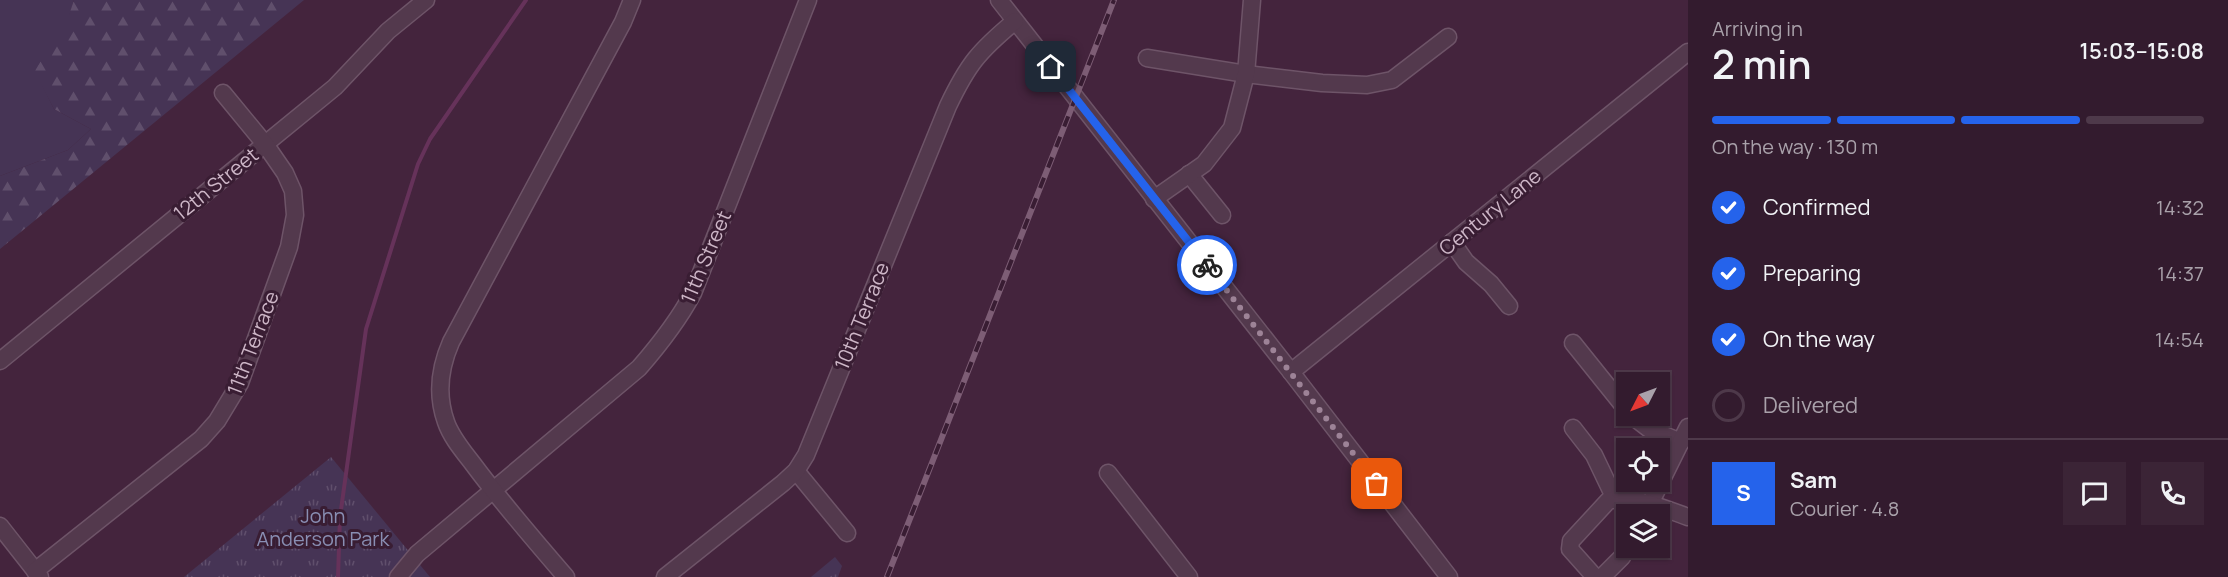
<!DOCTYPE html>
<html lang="en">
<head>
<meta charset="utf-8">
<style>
	:root { --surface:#331b2e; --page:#3b2436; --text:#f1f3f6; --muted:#a9a1aa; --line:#4e394a; --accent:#2563eb }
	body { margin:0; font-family:Manrope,sans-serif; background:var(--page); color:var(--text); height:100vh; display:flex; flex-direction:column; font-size:22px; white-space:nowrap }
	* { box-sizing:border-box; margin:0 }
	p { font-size:20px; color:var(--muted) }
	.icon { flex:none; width:33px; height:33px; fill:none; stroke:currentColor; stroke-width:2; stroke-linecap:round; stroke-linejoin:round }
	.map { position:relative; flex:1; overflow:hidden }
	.drawer { display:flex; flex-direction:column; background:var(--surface); width:540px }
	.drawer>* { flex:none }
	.needle { width:39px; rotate:228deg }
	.buttons { position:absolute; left:1616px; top:372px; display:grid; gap:12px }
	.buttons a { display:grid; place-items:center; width:54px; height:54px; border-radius:0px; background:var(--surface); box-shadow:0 2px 4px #0004,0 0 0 2px var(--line); font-size:30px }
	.pin { position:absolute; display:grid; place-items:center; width:51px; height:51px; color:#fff; margin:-26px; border-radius:12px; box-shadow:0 3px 9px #0006 }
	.courier { position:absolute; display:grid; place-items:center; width:60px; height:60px; margin:-30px; border:4px solid #2563eb; border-radius:50%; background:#fff; color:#222; box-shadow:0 2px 8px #0007 }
	.head em { font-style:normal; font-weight:600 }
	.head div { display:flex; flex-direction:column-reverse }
	.head { display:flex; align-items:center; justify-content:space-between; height:102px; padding:0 24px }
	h1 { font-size:39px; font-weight:600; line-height:45px }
	.bar { display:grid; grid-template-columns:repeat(4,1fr); gap:9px 6px; align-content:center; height:72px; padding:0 24px }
	.bar i { height:8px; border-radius:4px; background:var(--line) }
	.bar .selected { background:var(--accent) }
	.bar p { grid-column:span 4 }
	.line { display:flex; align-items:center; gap:15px; padding:0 24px; border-top:2px solid var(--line) }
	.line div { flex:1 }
	.round { display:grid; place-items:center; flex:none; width:63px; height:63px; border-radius:0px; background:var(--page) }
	ol { padding:0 24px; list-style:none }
	li { display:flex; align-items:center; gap:18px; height:66px }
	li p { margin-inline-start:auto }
	li .icon { padding:6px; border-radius:50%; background:var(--accent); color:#fff; stroke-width:4 }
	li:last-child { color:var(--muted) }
	li i { width:33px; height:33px; border:3px solid var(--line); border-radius:50% }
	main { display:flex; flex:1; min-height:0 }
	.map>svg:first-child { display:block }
	.green { fill:#463455 }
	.forest { fill:url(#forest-firs) }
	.park { fill:url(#park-tufts) }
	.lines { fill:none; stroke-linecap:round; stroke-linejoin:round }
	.stream { stroke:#66325a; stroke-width:4 }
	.minor-casing { stroke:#6e5468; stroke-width:19 }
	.minor { stroke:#53394d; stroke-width:16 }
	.rail-casing { stroke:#7d5d75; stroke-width:6 }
	.rail { stroke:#391d33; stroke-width:4; stroke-dasharray:11; stroke-linecap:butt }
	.done { stroke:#9d8397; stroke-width:6; stroke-dasharray:0 10.8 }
	.route { stroke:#2563eb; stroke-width:8 }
	.labels { text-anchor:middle; stroke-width:6; stroke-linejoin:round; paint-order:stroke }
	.street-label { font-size:20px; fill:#cdb6c7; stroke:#391d33 }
	.park-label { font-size:20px; fill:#898eb3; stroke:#391d33 }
</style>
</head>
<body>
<main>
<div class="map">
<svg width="1688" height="577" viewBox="0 0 1688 577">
	<defs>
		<pattern id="forest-firs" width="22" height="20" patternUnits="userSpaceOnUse" patternTransform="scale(1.5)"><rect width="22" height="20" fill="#463455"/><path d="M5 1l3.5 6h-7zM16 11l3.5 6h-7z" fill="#604f6c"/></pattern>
		<pattern id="park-tufts" width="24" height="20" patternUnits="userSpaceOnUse" patternTransform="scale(1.5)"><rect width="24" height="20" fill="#463455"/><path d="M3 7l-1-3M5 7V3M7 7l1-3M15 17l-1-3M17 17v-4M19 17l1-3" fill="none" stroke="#604f6c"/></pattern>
	</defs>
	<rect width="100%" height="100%" fill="#44243d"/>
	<polygon class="green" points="0,0 74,0 67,24 35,71 54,109 91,129 68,150 0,176"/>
	<polygon class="forest" points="74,0 304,0 0,249 0,176 68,150 91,129 54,109 34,71 66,24"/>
	<g class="park">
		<polygon points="331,457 430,577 184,577"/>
		<polygon points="835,557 842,566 838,577 811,577"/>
	</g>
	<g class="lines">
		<polyline class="stream" points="338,577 340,517 366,329 418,164 430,139 526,0"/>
		<defs>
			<g id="minor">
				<polyline points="999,0 1291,372 1449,577"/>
				<polyline points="1147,58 1246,74 1322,83 1367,85 1392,80 1448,37"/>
				<polyline points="1189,174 1222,215"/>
				<polyline points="1154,199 1204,164 1232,128 1246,74 1252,0"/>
				<polyline points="1452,242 1466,262 1491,284 1509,306"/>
				<polyline points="1573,343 1626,409"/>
				<polyline points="0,361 335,87 388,31 426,0"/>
				<polyline points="1291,372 1688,52"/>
				<polyline points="1632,416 1649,429 1681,442"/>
				<polyline points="1573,428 1594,455 1615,499"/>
				<polyline points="796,471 847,533"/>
				<polyline points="1108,473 1189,577"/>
				<polyline points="1645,514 1688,427"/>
				<polyline points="0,526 40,577"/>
				<polyline points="35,571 201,439 217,421 240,383 289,247 295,215 293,191 285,173 265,144 223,93"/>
				<path d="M398 577 417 554 639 368C660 344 678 321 693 293L808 0"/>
				<path d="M566 577C534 540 502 503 473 464 463 451 451 437 446 422 436 394 440 367 451 342L623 22 632 0"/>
				<path d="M665 577 783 483 796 471 806 455 948 106C968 64 979 51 1015 21"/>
				<path d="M1595 577 1570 549 1571 541 1608 501C1631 494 1666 509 1688 517"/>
				<polyline points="1602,577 1622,557 1627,548"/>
			</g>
		</defs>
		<use href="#minor" class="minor-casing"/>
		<use href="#minor" class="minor"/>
		<defs>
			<polyline id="rail" points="887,577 1114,0"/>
		</defs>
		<use href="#rail" class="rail-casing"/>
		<use href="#rail" class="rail"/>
	</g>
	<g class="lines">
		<polyline class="done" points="1207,265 1377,484"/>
		<polyline class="route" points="1051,67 1207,265"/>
	</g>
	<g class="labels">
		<g class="street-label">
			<text transform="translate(216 184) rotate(-39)" y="7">12th Street</text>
			<text transform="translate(1490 212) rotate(-39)" y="7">Century Lane</text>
			<text transform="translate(706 257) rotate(-67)" y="7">11th Street</text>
			<text transform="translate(862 316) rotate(-68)" y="7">10th Terrace</text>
			<text transform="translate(253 343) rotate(-69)" y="7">11th Terrace</text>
		</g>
		<g class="park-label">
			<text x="323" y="523">John<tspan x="323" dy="23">Anderson Park</tspan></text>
		</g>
	</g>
</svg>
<div class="buttons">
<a><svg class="needle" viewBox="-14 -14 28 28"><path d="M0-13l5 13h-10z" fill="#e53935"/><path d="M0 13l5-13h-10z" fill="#a9a1aa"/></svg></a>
<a><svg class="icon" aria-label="locate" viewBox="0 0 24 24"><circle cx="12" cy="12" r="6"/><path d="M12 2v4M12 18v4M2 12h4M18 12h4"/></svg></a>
<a><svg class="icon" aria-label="layers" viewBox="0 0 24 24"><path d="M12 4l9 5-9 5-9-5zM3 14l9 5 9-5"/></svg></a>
</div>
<div class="pin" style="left:1377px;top:484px;background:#ea580c"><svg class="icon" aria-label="bag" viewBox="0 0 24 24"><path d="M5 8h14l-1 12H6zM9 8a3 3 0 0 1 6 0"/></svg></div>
<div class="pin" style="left:1051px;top:67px;background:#1f2937"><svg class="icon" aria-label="home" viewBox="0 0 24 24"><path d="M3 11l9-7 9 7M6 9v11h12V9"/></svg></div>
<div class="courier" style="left:1207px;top:265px"><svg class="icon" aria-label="bike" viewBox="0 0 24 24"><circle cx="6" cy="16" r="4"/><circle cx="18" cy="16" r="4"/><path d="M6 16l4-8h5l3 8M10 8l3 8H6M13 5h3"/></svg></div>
</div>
<section class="drawer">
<div class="head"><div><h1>2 min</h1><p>Arriving in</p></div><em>15:03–15:08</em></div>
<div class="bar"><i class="selected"></i><i class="selected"></i><i class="selected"></i><i></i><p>On the way · 130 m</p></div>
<ol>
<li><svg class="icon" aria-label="check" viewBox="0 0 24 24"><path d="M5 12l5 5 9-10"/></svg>Confirmed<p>14:32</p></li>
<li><svg class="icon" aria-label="check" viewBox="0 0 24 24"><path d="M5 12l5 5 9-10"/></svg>Preparing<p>14:37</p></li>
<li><svg class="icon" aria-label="check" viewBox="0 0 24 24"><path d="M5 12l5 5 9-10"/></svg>On the way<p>14:54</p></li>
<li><i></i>Delivered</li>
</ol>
<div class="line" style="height:108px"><b class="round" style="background:var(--accent);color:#fff">S</b><div><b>Sam</b><p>Courier · 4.8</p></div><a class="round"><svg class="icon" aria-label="chat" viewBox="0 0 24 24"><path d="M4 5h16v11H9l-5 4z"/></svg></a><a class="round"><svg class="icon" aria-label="phone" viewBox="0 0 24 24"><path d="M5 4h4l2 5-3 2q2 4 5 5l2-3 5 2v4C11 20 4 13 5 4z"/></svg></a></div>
</section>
</main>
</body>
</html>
